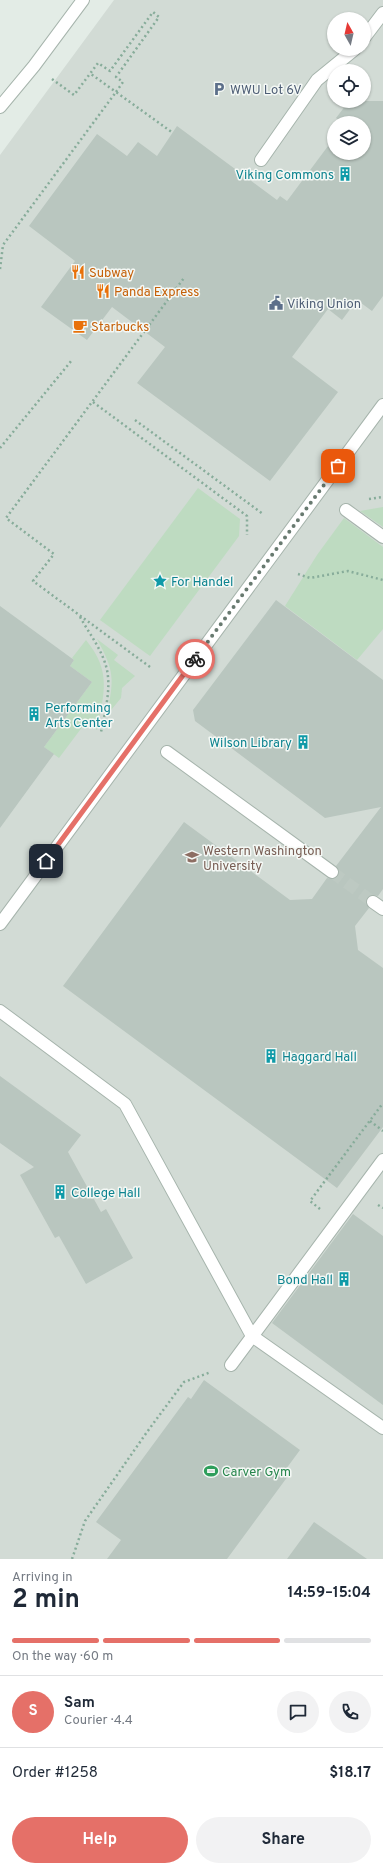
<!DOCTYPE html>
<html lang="en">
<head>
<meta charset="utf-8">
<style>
	:root { --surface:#fff; --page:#f2f2f3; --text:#1f2937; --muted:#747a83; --line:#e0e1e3; --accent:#e57068 }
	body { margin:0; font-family:Overpass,sans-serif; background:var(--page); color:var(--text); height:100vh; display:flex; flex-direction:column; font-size:15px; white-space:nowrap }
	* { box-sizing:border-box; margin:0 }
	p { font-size:13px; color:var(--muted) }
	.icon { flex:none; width:22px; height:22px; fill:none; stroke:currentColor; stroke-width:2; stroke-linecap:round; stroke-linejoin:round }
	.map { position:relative; height:1559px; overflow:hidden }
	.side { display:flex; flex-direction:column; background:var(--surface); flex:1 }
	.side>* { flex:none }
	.needle { width:26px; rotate:352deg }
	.tools { position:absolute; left:327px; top:12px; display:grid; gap:8px }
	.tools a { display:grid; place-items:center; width:44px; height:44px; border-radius:50%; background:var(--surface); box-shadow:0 1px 3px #0004; font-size:20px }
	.pin { position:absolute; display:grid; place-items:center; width:34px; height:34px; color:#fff; margin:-17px; border-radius:8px; box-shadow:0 2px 6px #0006 }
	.courier { position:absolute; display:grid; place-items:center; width:40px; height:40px; margin:-20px; border:3px solid #e57068; border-radius:50%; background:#fff; color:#222; box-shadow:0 1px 5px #0007 }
	.head em { font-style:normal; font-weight:700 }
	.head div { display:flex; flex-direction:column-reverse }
	.head { display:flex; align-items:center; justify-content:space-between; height:68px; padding:0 12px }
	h1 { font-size:26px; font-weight:700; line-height:30px }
	.bar { display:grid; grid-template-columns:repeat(4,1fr); gap:6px 4px; align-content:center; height:48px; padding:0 12px }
	.bar i { height:5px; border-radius:3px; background:var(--line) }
	.bar .active { background:var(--accent) }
	.bar p { grid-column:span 4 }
	.line { display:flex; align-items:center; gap:10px; padding:0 12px; border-top:1px solid var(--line) }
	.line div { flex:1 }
	.round { display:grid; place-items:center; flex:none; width:42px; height:42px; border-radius:21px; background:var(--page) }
	.button { display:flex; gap:8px; margin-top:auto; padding:8px 12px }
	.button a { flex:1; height:46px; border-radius:24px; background:var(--accent); color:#fff; font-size:16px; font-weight:700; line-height:46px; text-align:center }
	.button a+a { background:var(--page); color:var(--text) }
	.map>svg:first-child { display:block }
	.built { fill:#d2dbd5; fill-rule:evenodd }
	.green { fill:#bedbc1 }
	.building { fill:#b9c6bf }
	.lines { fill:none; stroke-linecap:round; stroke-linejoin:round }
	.minor-tunnel { stroke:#bdc9c2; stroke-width:12; stroke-dasharray:12 6; stroke-linecap:butt }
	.minor-casing { stroke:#a6b4ac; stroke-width:14 }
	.path { stroke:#87ac9a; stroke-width:2.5; stroke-dasharray:2 3; stroke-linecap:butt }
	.minor { stroke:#fff; stroke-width:12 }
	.done { stroke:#687a70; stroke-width:4; stroke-dasharray:0 7.2 }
	.route { stroke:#e57068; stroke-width:5 }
	.labels { text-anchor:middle; stroke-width:3; stroke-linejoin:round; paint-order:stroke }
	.service-label { font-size:13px; fill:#4e5e75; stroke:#f4f8f5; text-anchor:start }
	.culture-label { font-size:13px; fill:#0d838f; stroke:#f4f8f5; text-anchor:start }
	.food-label { font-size:13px; fill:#c56008; stroke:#f4f8f5; text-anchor:start }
	.education-label { font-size:13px; fill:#785e54; stroke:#f4f8f5; text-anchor:start }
	.leisure-label { font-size:13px; fill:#27864d; stroke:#f4f8f5; text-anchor:start }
</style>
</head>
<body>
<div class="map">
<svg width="383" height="1559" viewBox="0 0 383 1559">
	<rect width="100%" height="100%" fill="#e3ece6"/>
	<path class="built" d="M114 0H383V1559H0V155ZM334 19H364V49H334ZM334 71H364V101H334ZM334 123H364V153H334Z"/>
	<g class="green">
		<polygon points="198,488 240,519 239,536 150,656 100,620"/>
		<polygon points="383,507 383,527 360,511"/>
		<polygon points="344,518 383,547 383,629 357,660 285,606 317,555"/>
		<path d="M97 639 118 655 114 660 135 676 122 688 121 698 107 715C114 679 115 672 97 639Z"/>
		<path d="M86 640C112 672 104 693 97 730L86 722 59 758 44 747 92 682 70 666 74 660 72 658Z"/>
	</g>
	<g class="building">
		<polygon points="349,101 383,101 383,296 372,311 357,300 342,320 328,309 292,357 338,392 270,481 137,383 165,347 112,307 87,340 41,307 75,261 29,226 97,134 127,156 138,142 157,156 177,126 277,200 280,196 287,201 334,138 334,153 364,153 364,123 343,123 336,118"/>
		<polygon points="276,600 383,680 383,889 378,896 373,895 367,897 366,902 369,908 355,926 358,950 383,968 383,1127 337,1188 63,986 184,822 290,900 312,899 327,878 332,879 338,877 339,872 336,866 381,807 325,818 195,721 193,710"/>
		<polygon points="0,606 74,660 70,666 92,682 44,747 54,754 0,828"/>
		<polygon points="0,1076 81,1135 68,1152 101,1212 106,1209 133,1258 86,1284 59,1236 55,1238 20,1175 34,1167 0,1143"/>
		<polygon points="353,1214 383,1236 383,1405 272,1323"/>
		<polygon points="204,1380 300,1450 286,1469 291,1472 227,1559 107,1559 121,1540 96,1522 188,1397 191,1399"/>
		<polygon points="314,1522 367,1559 287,1559"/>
	</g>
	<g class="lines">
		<polyline class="minor-tunnel" points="332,872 373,902"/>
		<defs>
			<g id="minor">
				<polyline points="364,38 383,13"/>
				<polyline points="0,107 34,66 83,0"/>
				<polyline points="261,160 317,80 355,49"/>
				<polyline points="346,510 383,537"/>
				<polyline points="167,752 332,872"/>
				<polyline points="373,902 383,909"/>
				<polyline points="0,924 383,405"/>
				<polyline points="0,1011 125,1104 252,1336 383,1428"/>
				<polyline points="231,1365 383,1160"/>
			</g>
		</defs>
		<use href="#minor" class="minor-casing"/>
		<g class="path">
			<polyline points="52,79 74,95 98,63 110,71 153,12 159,17 116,77 123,82 116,92 91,74"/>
			<polyline points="0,269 3,245 116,92 173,133"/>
			<polyline points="93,402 247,516 247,535"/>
			<polyline points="135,420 263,514"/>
			<polyline points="0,448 72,360"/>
			<polyline points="369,499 383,497"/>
			<polyline points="298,574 310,578 348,571 383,580"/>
			<path d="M80 617C89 633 103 651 107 670 111 690 105 712 101 732"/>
			<polyline points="150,667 33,581 54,554 6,518 184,278"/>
			<polyline points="370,1121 383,1131"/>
			<polyline points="378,1205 383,1208"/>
			<polyline points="320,1209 310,1201 383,1103"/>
			<polyline points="72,1559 85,1521 147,1432 184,1382 211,1372"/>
		</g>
		<use href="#minor" class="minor"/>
	</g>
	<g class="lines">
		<polyline class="done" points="195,659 338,466"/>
		<polyline class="route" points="46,861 195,659"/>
	</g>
	<defs>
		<symbol id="parking-bare" viewBox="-9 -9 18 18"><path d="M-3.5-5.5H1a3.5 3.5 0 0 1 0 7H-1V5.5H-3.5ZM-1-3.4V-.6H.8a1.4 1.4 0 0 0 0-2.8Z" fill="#5c6f8a" stroke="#f4f8f5" stroke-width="2.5" paint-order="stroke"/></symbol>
		<symbol id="building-bare" viewBox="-9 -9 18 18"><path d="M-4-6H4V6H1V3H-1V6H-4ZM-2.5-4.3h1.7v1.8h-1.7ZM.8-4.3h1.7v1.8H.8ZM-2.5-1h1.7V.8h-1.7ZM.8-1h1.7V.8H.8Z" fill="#0f9aa8" stroke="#f4f8f5" stroke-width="2.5" paint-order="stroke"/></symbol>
		<symbol id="restaurant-bare" viewBox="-9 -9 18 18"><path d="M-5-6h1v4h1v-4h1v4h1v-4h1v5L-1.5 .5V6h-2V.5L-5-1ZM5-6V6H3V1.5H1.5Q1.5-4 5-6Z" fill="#e8710a" stroke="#f4f8f5" stroke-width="2.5" paint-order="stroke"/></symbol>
		<symbol id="civic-bare" viewBox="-9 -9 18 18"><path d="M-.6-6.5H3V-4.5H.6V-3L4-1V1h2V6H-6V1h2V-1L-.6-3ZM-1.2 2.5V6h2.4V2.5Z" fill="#5c6f8a" stroke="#f4f8f5" stroke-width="2.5" paint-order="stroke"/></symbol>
		<symbol id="cafe-bare" viewBox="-9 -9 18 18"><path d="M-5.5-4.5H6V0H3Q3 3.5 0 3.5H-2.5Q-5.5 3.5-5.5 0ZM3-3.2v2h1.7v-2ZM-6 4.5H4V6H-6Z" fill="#e8710a" stroke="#f4f8f5" stroke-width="2.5" paint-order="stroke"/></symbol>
		<symbol id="sight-bare" viewBox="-9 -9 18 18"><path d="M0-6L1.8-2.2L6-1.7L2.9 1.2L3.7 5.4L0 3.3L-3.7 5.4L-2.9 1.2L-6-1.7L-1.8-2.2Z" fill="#0f9aa8" stroke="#f4f8f5" stroke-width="2.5" paint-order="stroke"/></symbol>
		<symbol id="university-bare" viewBox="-9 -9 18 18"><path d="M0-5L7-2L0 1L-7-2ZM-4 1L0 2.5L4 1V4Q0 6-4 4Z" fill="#8d6e63" stroke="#f4f8f5" stroke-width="2.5" paint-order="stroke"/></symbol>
		<symbol id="stadium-bare" viewBox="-9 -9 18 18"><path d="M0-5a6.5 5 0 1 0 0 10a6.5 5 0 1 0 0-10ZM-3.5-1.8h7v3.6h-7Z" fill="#2e9e5b" stroke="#f4f8f5" stroke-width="2.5" paint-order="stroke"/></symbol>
	</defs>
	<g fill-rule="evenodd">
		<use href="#parking-bare" x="209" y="79" width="20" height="20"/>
		<use href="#building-bare" x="335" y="164" width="20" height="20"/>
		<use href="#restaurant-bare" x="68" y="262" width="20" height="20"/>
		<use href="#restaurant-bare" x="93" y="281" width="20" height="20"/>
		<use href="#civic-bare" x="266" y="293" width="20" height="20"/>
		<use href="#cafe-bare" x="70" y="316" width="20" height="20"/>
		<use href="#sight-bare" x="150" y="571" width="20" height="20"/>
		<use href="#building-bare" x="24" y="704" width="20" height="20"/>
		<use href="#building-bare" x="293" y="732" width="20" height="20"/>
		<use href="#university-bare" x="182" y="847" width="20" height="20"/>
		<use href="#building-bare" x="261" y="1046" width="20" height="20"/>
		<use href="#building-bare" x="50" y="1182" width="20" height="20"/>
		<use href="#building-bare" x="334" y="1269" width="20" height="20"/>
		<use href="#stadium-bare" x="201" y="1461" width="20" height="20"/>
	</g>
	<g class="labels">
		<g class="service-label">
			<text x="230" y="94">WWU Lot 6V</text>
			<text x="287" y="308">Viking Union</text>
		</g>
		<g class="culture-label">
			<text x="334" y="179" text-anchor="end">Viking Commons</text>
			<text x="171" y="586">For Handel</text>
			<text x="45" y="712">Performing<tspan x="45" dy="15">Arts Center</tspan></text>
			<text x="292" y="747" text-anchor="end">Wilson Library</text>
			<text x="282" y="1061">Haggard Hall</text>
			<text x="71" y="1197">College Hall</text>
			<text x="333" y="1284" text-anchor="end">Bond Hall</text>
		</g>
		<g class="food-label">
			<text x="89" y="277">Subway</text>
			<text x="114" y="296">Panda Express</text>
			<text x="91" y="331">Starbucks</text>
		</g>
		<g class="education-label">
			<text x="203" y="855">Western Washington<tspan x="203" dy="15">University</tspan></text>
		</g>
		<g class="leisure-label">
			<text x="222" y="1476">Carver Gym</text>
		</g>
	</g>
</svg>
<div class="tools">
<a><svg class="needle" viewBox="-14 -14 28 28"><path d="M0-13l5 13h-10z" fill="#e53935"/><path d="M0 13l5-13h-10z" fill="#747a83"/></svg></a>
<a><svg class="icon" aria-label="locate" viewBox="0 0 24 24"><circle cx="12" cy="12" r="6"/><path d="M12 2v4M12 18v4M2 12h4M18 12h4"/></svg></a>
<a><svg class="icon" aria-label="layers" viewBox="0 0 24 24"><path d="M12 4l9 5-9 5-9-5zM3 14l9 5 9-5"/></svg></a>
</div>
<div class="pin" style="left:338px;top:466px;background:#ea580c"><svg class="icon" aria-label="bag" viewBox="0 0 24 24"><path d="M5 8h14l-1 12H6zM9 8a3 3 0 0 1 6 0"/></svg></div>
<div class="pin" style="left:46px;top:861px;background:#1f2937"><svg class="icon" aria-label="home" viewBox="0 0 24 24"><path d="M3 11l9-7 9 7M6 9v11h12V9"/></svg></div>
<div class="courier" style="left:195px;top:659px"><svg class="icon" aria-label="bike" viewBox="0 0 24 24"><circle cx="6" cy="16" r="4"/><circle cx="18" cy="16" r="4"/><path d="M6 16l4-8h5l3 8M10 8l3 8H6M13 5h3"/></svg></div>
</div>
<section class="side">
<div class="head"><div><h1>2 min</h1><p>Arriving in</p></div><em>14:59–15:04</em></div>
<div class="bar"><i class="active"></i><i class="active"></i><i class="active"></i><i></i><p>On the way · 60 m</p></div>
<div class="line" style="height:72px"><b class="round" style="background:var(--accent);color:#fff">S</b><div><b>Sam</b><p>Courier · 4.4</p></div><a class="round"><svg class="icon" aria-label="chat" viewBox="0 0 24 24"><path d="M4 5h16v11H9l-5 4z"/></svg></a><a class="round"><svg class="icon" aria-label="phone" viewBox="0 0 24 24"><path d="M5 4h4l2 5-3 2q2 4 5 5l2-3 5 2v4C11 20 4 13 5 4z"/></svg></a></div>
<div class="line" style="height:52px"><div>Order #1258</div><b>$18.17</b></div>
<div class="button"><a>Help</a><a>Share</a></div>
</section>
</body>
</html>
